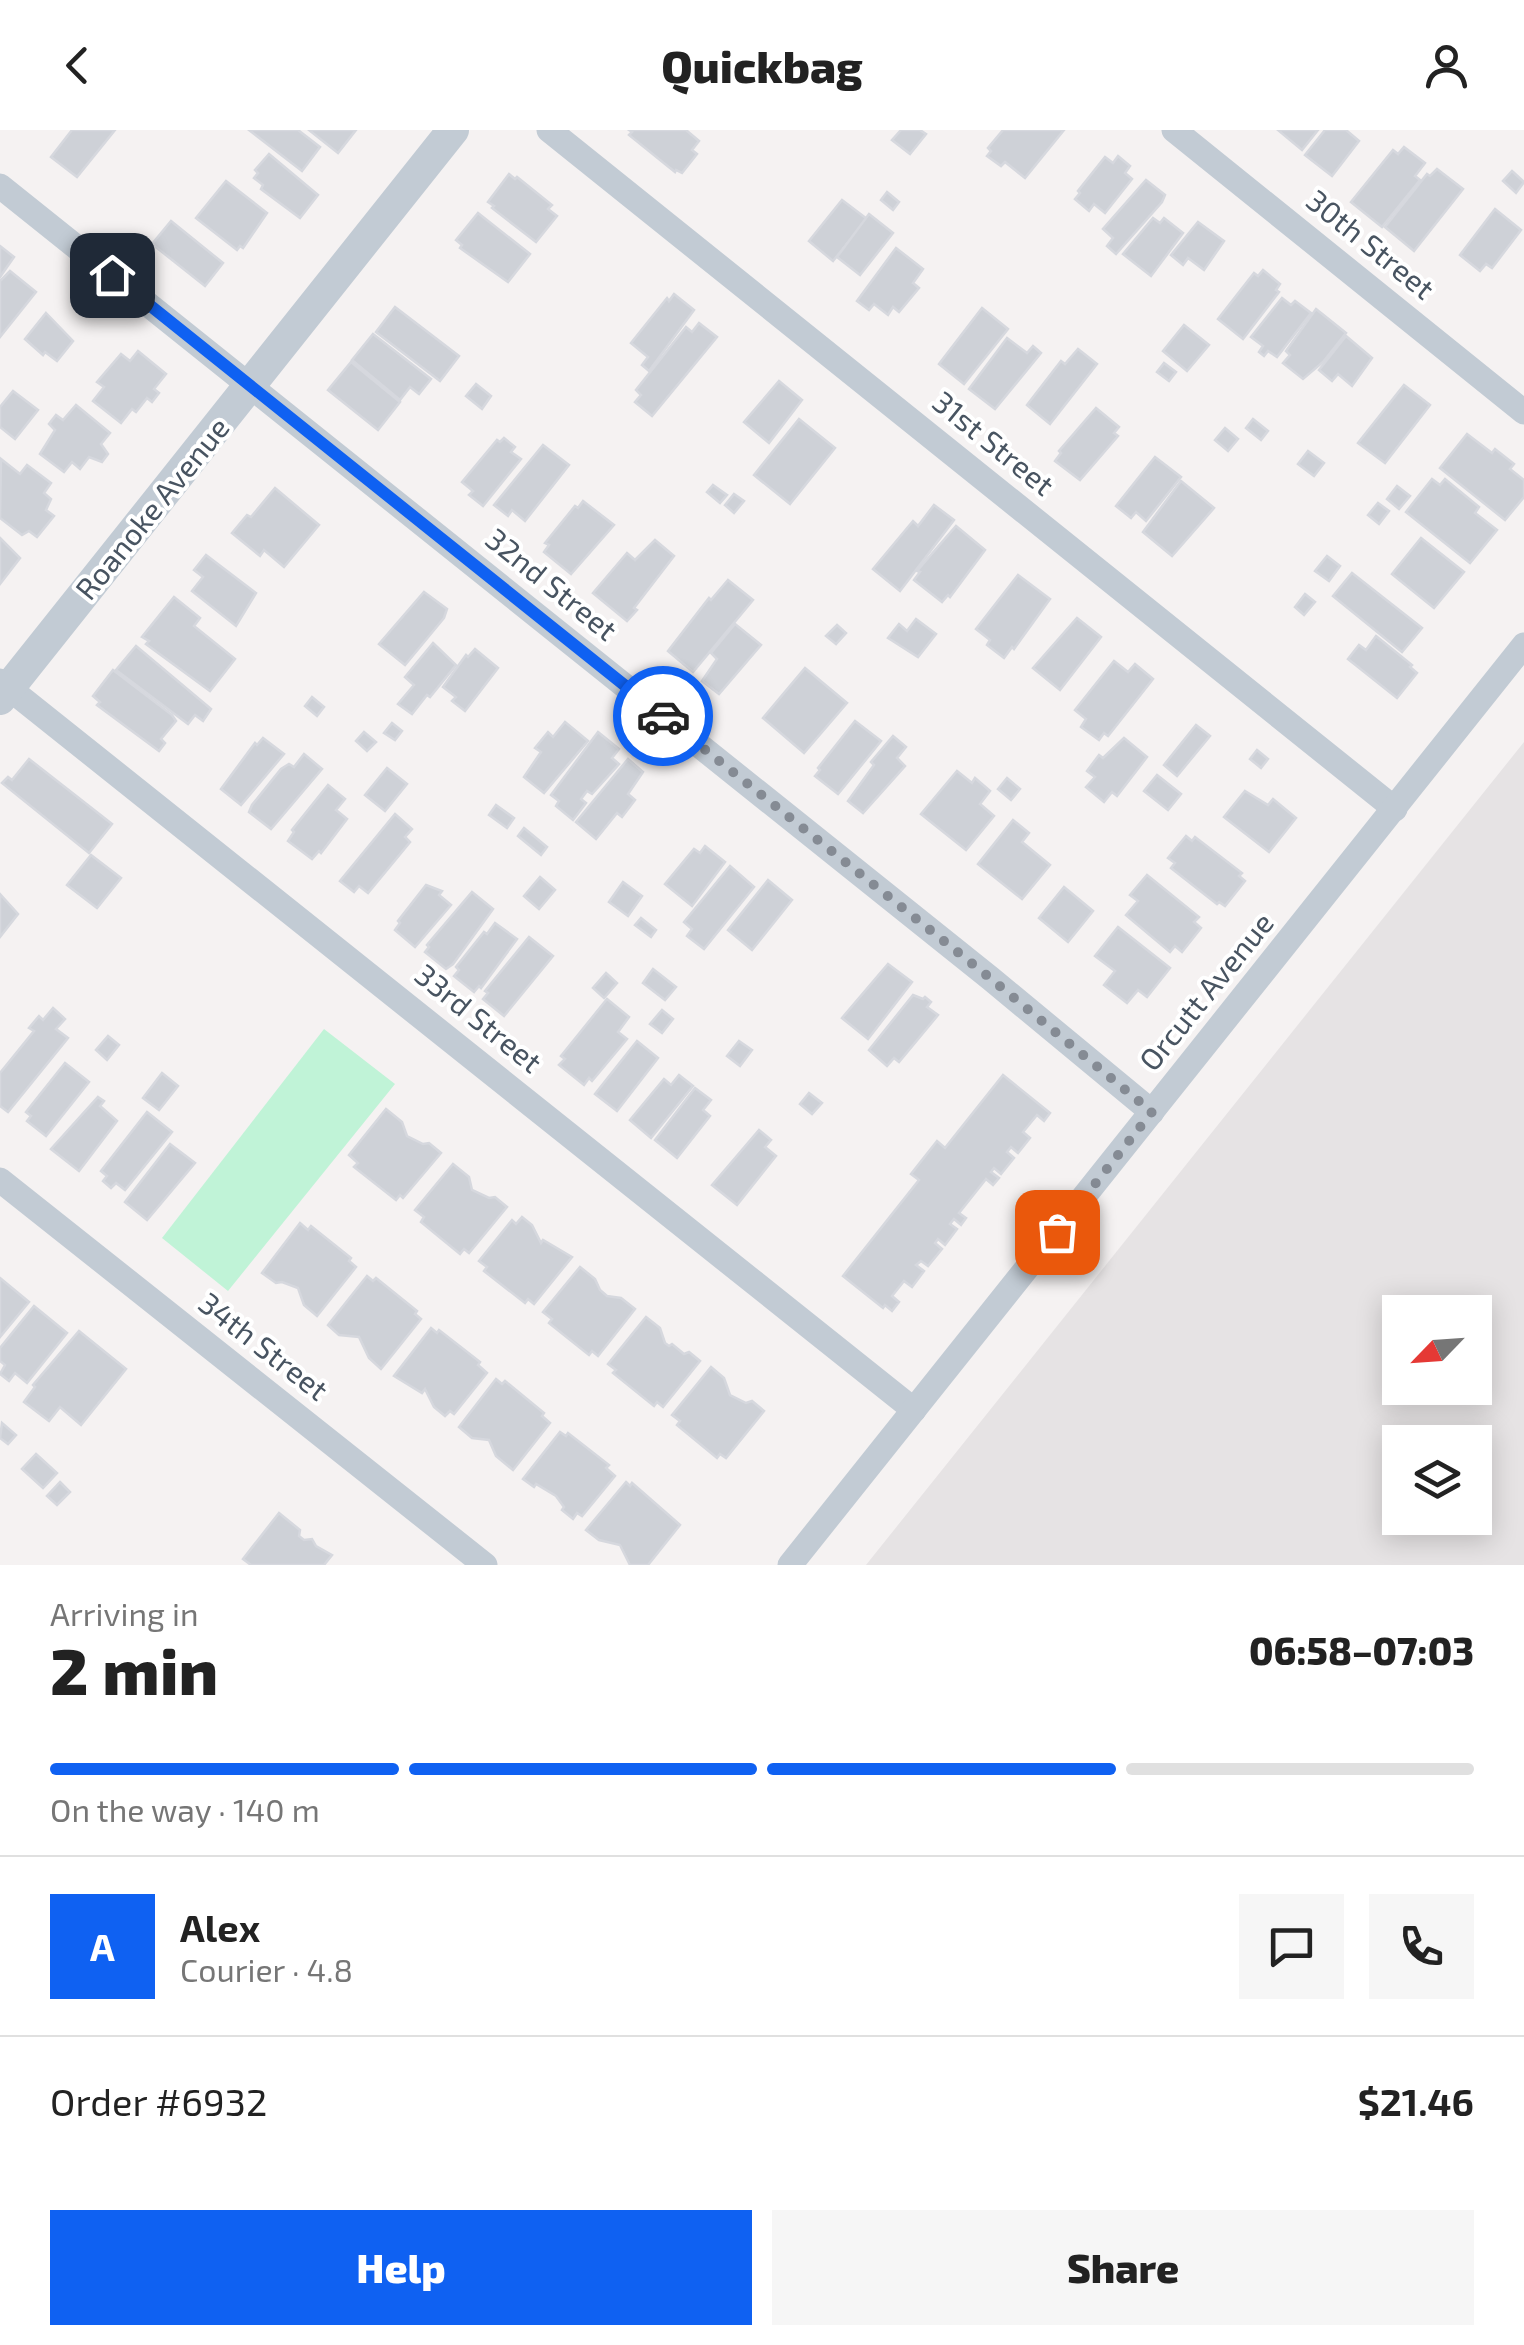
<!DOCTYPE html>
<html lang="en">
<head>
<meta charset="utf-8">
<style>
	:root { --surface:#fff; --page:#f6f6f6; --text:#222; --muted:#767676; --line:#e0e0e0; --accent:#0f61f2 }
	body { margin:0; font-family:"Exo 2",sans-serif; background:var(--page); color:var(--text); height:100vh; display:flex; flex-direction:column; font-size:38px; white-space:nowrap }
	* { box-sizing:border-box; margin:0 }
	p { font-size:32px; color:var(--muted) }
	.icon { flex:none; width:55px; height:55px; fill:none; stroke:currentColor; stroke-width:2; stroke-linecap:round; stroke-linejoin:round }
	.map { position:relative; height:1435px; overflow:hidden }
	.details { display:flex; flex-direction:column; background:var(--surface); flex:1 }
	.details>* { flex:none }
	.needle { width:65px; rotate:245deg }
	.controls { position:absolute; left:1382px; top:1165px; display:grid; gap:20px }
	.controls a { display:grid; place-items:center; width:110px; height:110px; border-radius:0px; background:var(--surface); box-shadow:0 5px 25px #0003; font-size:50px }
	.pin { position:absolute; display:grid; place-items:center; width:85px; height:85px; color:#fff; margin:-42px; border-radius:20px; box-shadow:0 5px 15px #0006 }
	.courier { position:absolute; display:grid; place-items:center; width:100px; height:100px; margin:-50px; border:8px solid #0f61f2; border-radius:50%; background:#fff; color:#222; box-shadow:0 2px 12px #0007 }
	.headline em { font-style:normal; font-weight:800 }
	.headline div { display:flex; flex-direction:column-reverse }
	.headline { display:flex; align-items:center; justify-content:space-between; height:170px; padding:0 50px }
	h1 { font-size:65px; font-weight:800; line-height:75px }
	.bar { display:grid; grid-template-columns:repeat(4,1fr); gap:15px 10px; align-content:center; height:120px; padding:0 50px }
	.bar i { height:12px; border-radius:8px; background:var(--line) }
	.bar .on { background:var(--accent) }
	.bar p { grid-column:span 4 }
	.line { display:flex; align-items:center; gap:25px; padding:0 50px; border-top:2px solid var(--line) }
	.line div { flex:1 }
	.round { display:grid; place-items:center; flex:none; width:105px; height:105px; border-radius:0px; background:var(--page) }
	.cta { display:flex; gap:20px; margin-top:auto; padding:20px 50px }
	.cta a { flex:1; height:115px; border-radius:0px; background:var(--accent); color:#fff; font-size:40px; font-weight:800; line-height:115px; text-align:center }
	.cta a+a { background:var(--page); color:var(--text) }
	header { display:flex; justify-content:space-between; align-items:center; height:130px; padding:0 50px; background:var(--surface); font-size:45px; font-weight:800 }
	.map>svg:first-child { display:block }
	.education { fill:#e6e3e4; fill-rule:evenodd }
	.green { fill:#c0f3d7 }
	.building { fill:#ced1d7; stroke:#d6d8de; stroke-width:2.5 }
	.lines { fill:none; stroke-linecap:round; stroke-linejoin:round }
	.minor { stroke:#c2cbd4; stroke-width:25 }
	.tertiary { stroke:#c2cbd4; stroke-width:32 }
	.done { stroke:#858b94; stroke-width:10; stroke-dasharray:0 18 }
	.route { stroke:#0f61f2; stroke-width:12 }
	.labels { text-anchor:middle; stroke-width:8; stroke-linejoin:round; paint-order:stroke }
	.street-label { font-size:30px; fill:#485461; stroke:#fff }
</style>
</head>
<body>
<header><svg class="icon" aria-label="back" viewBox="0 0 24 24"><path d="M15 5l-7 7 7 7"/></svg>Quickbag<svg class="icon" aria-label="person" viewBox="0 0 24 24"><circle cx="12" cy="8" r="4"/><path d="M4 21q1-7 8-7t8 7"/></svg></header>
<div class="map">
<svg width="1524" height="1435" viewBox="0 0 1524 1435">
	<rect width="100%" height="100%" fill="#f5f2f2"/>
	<path class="education" d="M1524 612V1435H866ZM1400 1182H1475V1258H1400ZM1400 1312H1475V1388H1400Z"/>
	<polygon class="green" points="324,899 395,954 228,1161 162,1108"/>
	<g class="building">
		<polygon points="72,0 115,0 77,47 51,27"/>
		<polygon points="249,0 298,0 320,17 302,41"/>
		<polygon points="309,0 356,0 338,23"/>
		<polygon points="629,0 686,0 699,11 692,20 697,24 682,43 676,40 675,42 629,5 632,2"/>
		<polygon points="901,0 920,0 926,4 910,24 892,10"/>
		<polygon points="1003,0 1064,0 1025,48 1005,32 1001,36 987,26 991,21 988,18"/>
		<polygon points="1278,0 1318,0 1302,20"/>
		<polygon points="1325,0 1346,0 1359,11 1332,46 1305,25"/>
		<polygon points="1404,17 1425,33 1415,46 1420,50 1382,97 1351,72 1393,20 1398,24"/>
		<polygon points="269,24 318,65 300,88 261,59 263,55 254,48 258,43 255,40"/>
		<polygon points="1118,26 1130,36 1125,43 1132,49 1105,83 1094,74 1089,81 1075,69 1080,63 1078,61 1105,27 1113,33"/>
		<polygon points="1437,39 1463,59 1414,121 1385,97 1427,44 1430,46"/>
		<polygon points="1512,41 1524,52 1516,63 1503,51"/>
		<polygon points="509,44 515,49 517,47 552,75 548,79 557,86 536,112 492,78 494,76 488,72"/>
		<polygon points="1146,50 1165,65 1162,72 1116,124 1107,116 1113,108 1103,99"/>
		<polygon points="226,51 267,83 243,118 240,116 237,120 196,88"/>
		<polygon points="887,62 899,72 893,80 881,70"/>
		<polygon points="842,70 867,89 833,131 809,111"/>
		<polygon points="1495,79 1521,100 1492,138 1486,134 1480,141 1460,125"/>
		<polygon points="478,83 530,124 508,152 460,118 462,115 456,110"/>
		<polygon points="869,84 893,103 860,145 837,127"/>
		<polygon points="1153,88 1160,93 1164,88 1183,103 1151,146 1123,124"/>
		<polygon points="171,91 223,133 205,156 152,114"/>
		<polygon points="1198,92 1224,111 1204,140 1188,128 1183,135 1171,125"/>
		<polygon points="0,116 14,127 0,147"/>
		<polygon points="896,118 923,139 913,153 919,158 899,182 893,177 888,185 874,174 869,180 857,171"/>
		<polygon points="1263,140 1280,154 1276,160 1279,162 1243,209 1218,189 1254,143 1258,146"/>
		<polygon points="10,141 36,162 0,207 0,151"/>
		<polygon points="674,164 694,180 649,241 642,235 648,227 631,213 667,168 669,171"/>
		<polygon points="1282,168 1291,175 1295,171 1311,183 1277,227 1268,221 1264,226 1259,222 1263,216 1251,207"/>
		<polygon points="395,177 459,226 440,251 376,202"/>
		<polygon points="982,178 1008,199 964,254 939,234"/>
		<polygon points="1316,179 1346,203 1323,232 1303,249 1283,233 1290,225 1286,221"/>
		<polygon points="46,183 73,211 57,231 45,222 43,225 25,209"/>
		<polygon points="699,193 717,207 652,286 635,272 641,265 636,260 686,197 692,202"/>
		<polygon points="1184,195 1209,215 1187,241 1163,221"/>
		<polygon points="373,204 431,249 419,264 410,257 400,270 352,230"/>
		<polygon points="1346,206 1372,228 1352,256 1338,244 1332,251 1319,240"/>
		<polygon points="1007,208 1027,223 1033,216 1041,223 995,279 969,259"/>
		<polygon points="1078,219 1097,234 1050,294 1027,275 1061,231 1065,234"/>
		<polygon points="138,221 166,244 154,259 159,263 152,272 147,268 136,282 132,279 121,293 93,271 104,257 97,252 121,224 130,231"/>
		<polygon points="351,232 400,272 378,300 328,260"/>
		<polygon points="1164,233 1176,242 1169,251 1157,242"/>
		<polygon points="779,251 802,270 769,313 744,292"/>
		<polygon points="476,254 491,266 482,279 466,266"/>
		<polygon points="1404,255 1430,275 1385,333 1358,313"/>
		<polygon points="13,261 38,280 15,309 0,297 0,277"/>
		<polygon points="76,275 110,303 101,314 108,324 102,332 89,327 80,339 72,332 64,342 40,324 55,300 49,294 56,285 63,290"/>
		<polygon points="1096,278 1119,297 1114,303 1118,306 1080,350 1055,331 1061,323 1059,321"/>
		<polygon points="799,289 835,318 790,374 754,345"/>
		<polygon points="1253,289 1268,301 1261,310 1246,298"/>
		<polygon points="1225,298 1238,309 1228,321 1215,310"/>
		<polygon points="1467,304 1492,323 1495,319 1514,334 1510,339 1524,350 1524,367 1505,390 1440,338"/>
		<polygon points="504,308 515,317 511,322 521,329 483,376 469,365 473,361 462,352 497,310 500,312"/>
		<polygon points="543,315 569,335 525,391 512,380 508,386 494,375"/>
		<polygon points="1308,321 1324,333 1314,346 1298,334"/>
		<polygon points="1155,327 1181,347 1146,391 1136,382 1131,388 1116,376"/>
		<polygon points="1,329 20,344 27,335 51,353 44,363 51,369 46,380 54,386 37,407 29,401 22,405 0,388"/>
		<polygon points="1432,349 1440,355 1445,349 1479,377 1475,383 1497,400 1470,433 1406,382"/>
		<polygon points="1181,351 1214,378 1172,426 1143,402"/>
		<polygon points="713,355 727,365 720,373 707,362"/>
		<polygon points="1397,356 1410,366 1399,379 1387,369"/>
		<polygon points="275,358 319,395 284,437 264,420 260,426 232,403 247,385 251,387"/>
		<polygon points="734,364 744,371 734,383 725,375"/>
		<polygon points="583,371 614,395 571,444 544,422 549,415 545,413 575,376 578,378"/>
		<polygon points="1378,373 1389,381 1379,394 1368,385"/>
		<polygon points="934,375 954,390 900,461 873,439 913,391 918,396"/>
		<polygon points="956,396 985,420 950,467 948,465 942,472 914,450 920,442 917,441"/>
		<polygon points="0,408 20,428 0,454"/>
		<polygon points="1421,408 1464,442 1434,478 1392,444"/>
		<polygon points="655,410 674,426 634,478 637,480 627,491 593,463 627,423 635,430"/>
		<polygon points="206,425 256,463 236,496 192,461 203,447 194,440"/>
		<polygon points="1327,426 1340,436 1329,451 1315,441"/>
		<polygon points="1352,443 1422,498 1402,522 1333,466"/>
		<polygon points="1018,445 1050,469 1014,519 1012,517 1004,528 987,515 990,510 976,499"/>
		<polygon points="728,450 753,470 693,542 668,521 709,468 711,470"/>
		<polygon points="424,462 447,479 444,488 405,535 379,514"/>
		<polygon points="1305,464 1315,472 1304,485 1295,477"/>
		<polygon points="174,467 200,488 194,496 235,529 210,561 146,514 149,511 142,507"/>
		<polygon points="1077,488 1101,507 1060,560 1033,538"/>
		<polygon points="916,489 936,504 918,527 888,508 899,494 907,501"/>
		<polygon points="735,494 761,515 719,564 702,551 717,529 711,523"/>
		<polygon points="837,495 846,503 836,514 826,506"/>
		<polygon points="1376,506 1412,535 1410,537 1417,543 1397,568 1348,529 1359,515 1366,520"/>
		<polygon points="433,513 456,535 430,567 427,565 412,584 398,574 414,555 405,547"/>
		<polygon points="136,516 211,579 203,591 195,585 188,594 116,540"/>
		<polygon points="475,519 498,538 465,581 452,571 456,567 443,557 466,525 468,527"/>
		<polygon points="1114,531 1128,542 1135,534 1153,549 1108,606 1104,603 1099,610 1081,597 1086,589 1075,580"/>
		<polygon points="805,538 847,573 804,623 763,588"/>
		<polygon points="113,540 172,585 176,591 161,609 165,613 159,621 97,575 100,572 93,566"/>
		<polygon points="312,567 324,577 317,586 305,576"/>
		<polygon points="855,591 881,611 838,664 815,646 820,640 818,638"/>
		<polygon points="565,592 588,611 544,663 524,647 541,622 535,618 548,602 553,607"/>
		<polygon points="392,593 402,601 395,610 384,603"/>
		<polygon points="1196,595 1210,606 1177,646 1164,635"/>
		<polygon points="364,602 376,612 367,621 356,611"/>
		<polygon points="598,602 619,619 612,628 619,634 592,664 587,661 581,669 586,673 573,690 556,676 559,671 551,665"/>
		<polygon points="893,606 906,617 897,628 905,636 863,683 848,671 874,635 871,632"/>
		<polygon points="263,608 284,624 241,675 221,659 255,613 257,615"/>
		<polygon points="1124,608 1147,627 1117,666 1112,662 1104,672 1086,657 1095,647 1087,641 1099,625 1103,628"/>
		<polygon points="1257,620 1268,629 1261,638 1250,629"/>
		<polygon points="304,624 322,639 271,699 249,682 252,675 281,639 289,634 294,637"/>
		<polygon points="29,629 112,694 89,723 2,653 8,647 12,650"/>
		<polygon points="628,629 643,642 628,664 635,670 622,687 617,683 596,709 576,692"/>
		<polygon points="387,638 407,654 385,681 365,665"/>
		<polygon points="957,641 972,653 975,648 990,661 980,674 994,686 966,720 921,684"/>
		<polygon points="1157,645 1181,664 1168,680 1144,661"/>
		<polygon points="1007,648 1020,659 1011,670 998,659"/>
		<polygon points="328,655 345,669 336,680 347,689 321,723 319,721 312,729 288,711 294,702 292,700"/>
		<polygon points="1245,661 1268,675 1273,669 1296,688 1269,722 1224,687"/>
		<polygon points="496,675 514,688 507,698 489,685"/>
		<polygon points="395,684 412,699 405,707 410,712 368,763 359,756 354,762 340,751"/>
		<polygon points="1013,690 1029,703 1022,712 1050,735 1022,769 978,734"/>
		<polygon points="524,698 547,717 541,725 518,706"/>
		<polygon points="1186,706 1192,711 1195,707 1242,743 1239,746 1245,751 1225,776 1219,772 1217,774 1171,738 1175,733 1168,728"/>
		<polygon points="705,716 725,732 692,776 665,754 694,719 700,723"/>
		<polygon points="91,725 121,748 97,778 67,755"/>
		<polygon points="730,736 754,757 704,819 687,806 692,799 684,792"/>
		<polygon points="1147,745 1199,787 1194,792 1201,798 1182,822 1175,816 1170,822 1126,785 1138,771 1130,765"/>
		<polygon points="540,747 555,760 539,779 524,766"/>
		<polygon points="768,750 792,770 752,820 728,800"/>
		<polygon points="623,752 642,766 628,786 609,772"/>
		<polygon points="426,755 442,761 439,765 451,775 415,817 395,800 400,793 398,791"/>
		<polygon points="1064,757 1093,781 1068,812 1039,788"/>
		<polygon points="472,762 493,779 453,834 446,839 425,822 429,817 427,815"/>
		<polygon points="0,764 18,784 0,807"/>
		<polygon points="641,788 656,800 651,807 635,795"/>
		<polygon points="495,793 517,809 481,858 479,856 474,862 454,846 459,840 456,837 484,802 487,804"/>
		<polygon points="1118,797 1170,838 1147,867 1138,860 1127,873 1104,855 1115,841 1095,826"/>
		<polygon points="529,807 553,826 504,886 483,869 488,863 485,861"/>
		<polygon points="888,834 912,852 868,909 842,888"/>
		<polygon points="653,839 676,857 665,870 643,853"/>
		<polygon points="606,843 617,853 604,868 593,858"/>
		<polygon points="913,865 923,869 925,867 931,872 927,877 938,885 899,932 894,928 887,936 869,920"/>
		<polygon points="607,869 629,887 618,902 627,909 592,951 589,948 584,955 559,935 565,929 561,926"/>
		<polygon points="53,878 65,889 56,899 68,908 8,982 0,976 0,943 34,901 29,898 39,886 43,890"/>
		<polygon points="662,880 673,889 662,903 650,894"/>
		<polygon points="108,906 119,915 107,930 96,920"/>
		<polygon points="637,911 658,928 617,981 595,964"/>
		<polygon points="739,911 752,920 740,936 727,926"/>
		<polygon points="65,933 89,952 46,1006 27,991 31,986 26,982"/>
		<polygon points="162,943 178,956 159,980 143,968"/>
		<polygon points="679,945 693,956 651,1008 630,990 664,949 671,955"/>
		<polygon points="1003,945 1050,983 1044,991 1037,985 1023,1002 1030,1008 1018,1023 1011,1017 1007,1022 1014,1028 1001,1044 994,1038 991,1042 999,1048 993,1055 986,1049 959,1083 966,1088 961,1095 954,1089 950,1094 957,1099 945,1115 938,1109 935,1113 942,1119 928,1136 921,1131 916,1135 924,1141 912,1157 904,1151 892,1166 899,1172 892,1181 885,1175 883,1178 843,1146 919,1050 911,1044 937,1011 945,1018"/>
		<polygon points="695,958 711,970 703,980 710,986 677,1028 655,1010"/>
		<polygon points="809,963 822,973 812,984 800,974"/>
		<polygon points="98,967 104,971 100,976 117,991 79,1041 51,1019"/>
		<polygon points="386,979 402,992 407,1006 423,1014 429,1013 441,1023 403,1068 400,1065 396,1070 354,1037 358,1033 349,1025"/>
		<polygon points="147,982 172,1002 125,1060 116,1053 111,1058 103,1051 107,1046 101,1041"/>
		<polygon points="759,1000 771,1010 765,1017 776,1026 737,1075 712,1055"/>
		<polygon points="170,1014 195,1033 147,1090 125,1072"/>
		<polygon points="453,1034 469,1047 472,1060 489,1068 495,1067 507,1077 469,1123 464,1119 460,1124 421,1092 424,1087 415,1080"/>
		<polygon points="522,1087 532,1095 541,1113 543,1110 572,1127 534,1174 528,1169 525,1173 484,1141 487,1137 479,1131 512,1090 516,1094"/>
		<polygon points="300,1093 308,1100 311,1096 351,1128 349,1131 356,1137 317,1186 304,1175 298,1158 282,1152 276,1153 262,1143"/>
		<polygon points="580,1137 595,1149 600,1160 607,1166 621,1168 635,1179 598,1226 592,1221 589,1225 549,1193 552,1189 543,1182"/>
		<polygon points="367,1146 373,1151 376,1148 417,1181 415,1184 421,1189 381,1239 369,1228 359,1207 339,1205 328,1195"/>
		<polygon points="0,1148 29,1172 0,1207"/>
		<polygon points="34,1176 67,1203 27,1253 15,1243 9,1251 0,1244 5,1235 0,1231 0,1218"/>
		<polygon points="646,1187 660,1198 665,1213 669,1216 672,1214 684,1224 689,1222 700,1231 663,1277 657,1272 654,1276 613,1243 616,1240 608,1234"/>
		<polygon points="431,1198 437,1203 439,1200 480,1232 478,1235 487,1243 454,1284 450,1281 445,1286 434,1277 425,1259 422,1263 394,1246"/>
		<polygon points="79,1201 126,1239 81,1295 60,1277 49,1291 24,1272 35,1257 33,1255"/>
		<polygon points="711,1237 724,1248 730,1265 746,1273 752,1271 764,1281 726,1328 720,1324 717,1328 677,1295 680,1291 672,1285"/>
		<polygon points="496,1249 502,1254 505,1251 544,1283 542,1286 550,1293 513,1340 496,1326 489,1310 472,1308 459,1297"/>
		<polygon points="2,1293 16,1305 8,1314 0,1308"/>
		<polygon points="560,1302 566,1306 568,1303 609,1335 606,1338 615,1346 582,1386 577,1383 573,1389 562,1380 564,1377 556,1366 536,1354 534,1357 523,1349"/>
		<polygon points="36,1324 57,1343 43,1358 22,1339"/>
		<polygon points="60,1352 70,1362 57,1375 47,1366"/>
		<polygon points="626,1352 630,1356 632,1353 680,1395 648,1435 630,1435 620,1415 599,1410 586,1400"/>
		<polygon points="279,1383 300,1400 299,1406 304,1410 312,1409 316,1416 332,1425 324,1435 251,1435 243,1429"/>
	</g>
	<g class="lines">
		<g class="minor">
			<polyline points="549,0 1395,679"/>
			<polyline points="1174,0 1524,282"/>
			<polyline points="0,56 990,848 1152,982"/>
			<polyline points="0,551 914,1280"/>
			<polyline points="0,1050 485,1435"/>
			<polyline points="790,1435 1524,515"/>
		</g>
		<polyline class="tertiary" points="0,569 453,0"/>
	</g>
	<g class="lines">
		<polyline class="done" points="663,586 990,848 1152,982 1057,1102"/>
		<polyline class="route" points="112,145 663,586"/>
	</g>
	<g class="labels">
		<g class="street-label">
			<text transform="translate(1370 115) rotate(39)" y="10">30th Street</text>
			<text transform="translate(993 314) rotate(39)" y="10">31st Street</text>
			<text transform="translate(153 379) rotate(-51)" y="10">Roanoke Avenue</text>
			<text transform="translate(551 455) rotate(39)" y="10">32nd Street</text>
			<text transform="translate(1207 862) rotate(-51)" y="10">Orcutt Avenue</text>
			<text transform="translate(478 889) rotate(39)" y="10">33rd Street</text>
			<text transform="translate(263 1217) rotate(38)" y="10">34th Street</text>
		</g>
	</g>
</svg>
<div class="controls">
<a><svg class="needle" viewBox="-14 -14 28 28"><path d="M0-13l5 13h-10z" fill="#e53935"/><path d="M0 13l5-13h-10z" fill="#767676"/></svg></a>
<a><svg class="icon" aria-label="layers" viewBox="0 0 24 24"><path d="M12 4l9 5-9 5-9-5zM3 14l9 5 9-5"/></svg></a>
</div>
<div class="pin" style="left:1057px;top:1102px;background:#ea580c"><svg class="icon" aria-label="bag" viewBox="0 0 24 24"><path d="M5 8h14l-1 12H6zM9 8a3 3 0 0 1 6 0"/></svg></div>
<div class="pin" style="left:112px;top:145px;background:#1f2937"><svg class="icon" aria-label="home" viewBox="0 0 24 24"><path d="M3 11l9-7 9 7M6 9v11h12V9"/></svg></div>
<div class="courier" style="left:663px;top:586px"><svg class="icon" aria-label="car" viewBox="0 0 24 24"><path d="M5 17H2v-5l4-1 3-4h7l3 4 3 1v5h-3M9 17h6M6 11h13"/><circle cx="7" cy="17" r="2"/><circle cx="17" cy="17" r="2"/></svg></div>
</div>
<section class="details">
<div class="headline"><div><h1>2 min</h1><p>Arriving in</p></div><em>06:58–07:03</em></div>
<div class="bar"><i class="on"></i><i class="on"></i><i class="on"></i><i></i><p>On the way · 140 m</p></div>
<div class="line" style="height:180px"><b class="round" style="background:var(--accent);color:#fff">A</b><div><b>Alex</b><p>Courier · 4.8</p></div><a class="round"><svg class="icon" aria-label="chat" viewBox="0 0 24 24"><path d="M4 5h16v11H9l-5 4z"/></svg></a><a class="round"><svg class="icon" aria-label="phone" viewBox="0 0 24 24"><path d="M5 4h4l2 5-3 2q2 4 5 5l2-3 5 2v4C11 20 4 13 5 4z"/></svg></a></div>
<div class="line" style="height:130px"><div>Order #6932</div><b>$21.46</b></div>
<div class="cta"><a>Help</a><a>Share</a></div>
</section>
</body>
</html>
